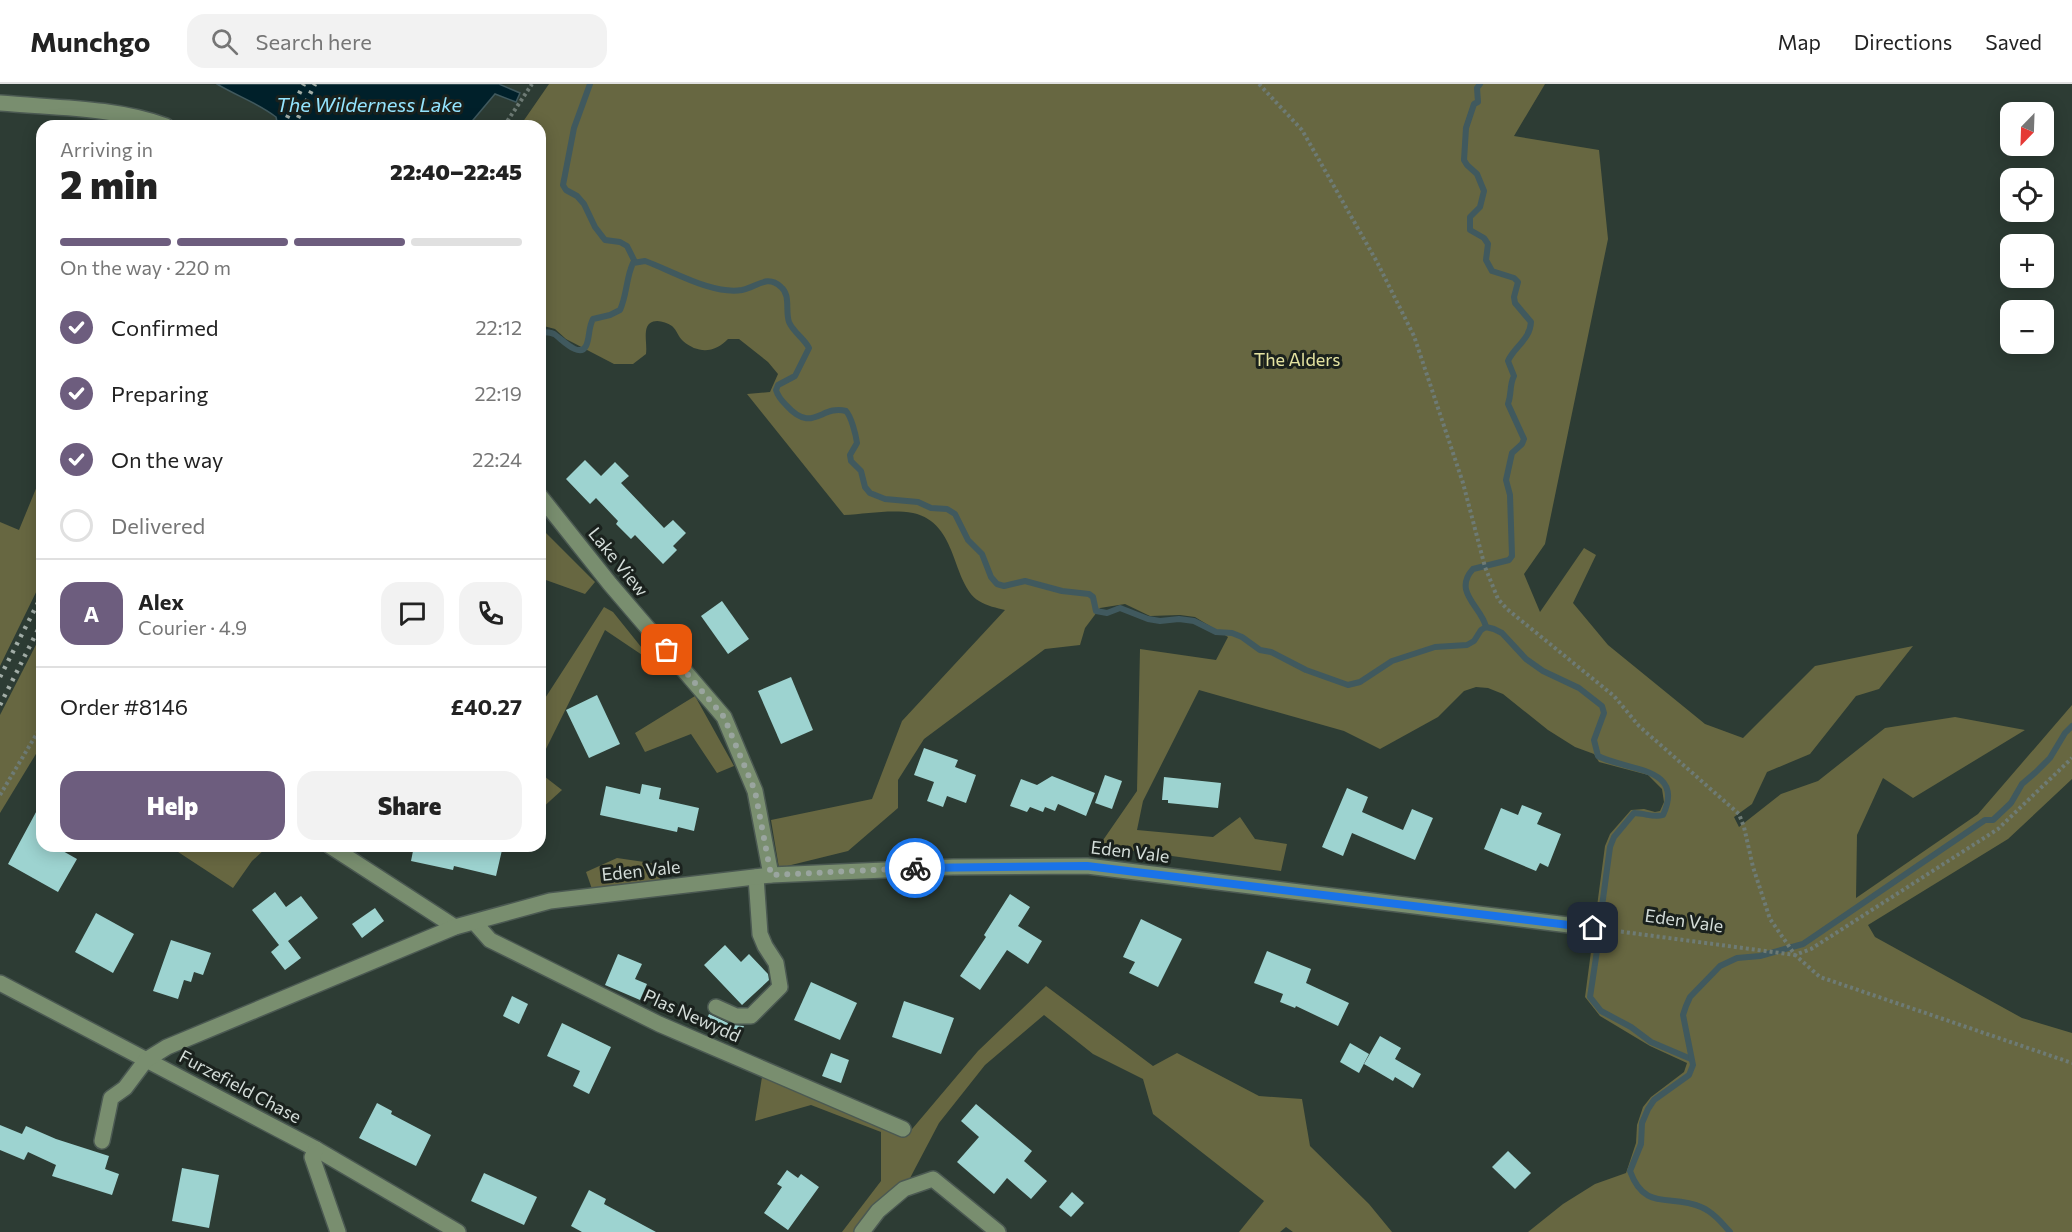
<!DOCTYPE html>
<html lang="en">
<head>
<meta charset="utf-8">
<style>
	:root { --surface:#fff; --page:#f2f2f2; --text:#222; --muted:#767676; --line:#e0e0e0; --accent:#6d5d7e }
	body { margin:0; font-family:Commissioner,sans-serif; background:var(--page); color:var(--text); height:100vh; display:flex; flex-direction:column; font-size:22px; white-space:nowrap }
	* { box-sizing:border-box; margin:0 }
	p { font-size:20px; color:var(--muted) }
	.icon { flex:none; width:33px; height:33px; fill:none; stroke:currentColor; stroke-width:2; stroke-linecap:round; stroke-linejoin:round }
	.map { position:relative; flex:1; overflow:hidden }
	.side { position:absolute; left:36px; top:36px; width:510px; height:732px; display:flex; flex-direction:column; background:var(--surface); border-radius:18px; box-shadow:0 3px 15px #0003 }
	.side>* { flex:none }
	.needle { width:39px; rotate:203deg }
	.tools { position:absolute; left:2000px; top:18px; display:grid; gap:12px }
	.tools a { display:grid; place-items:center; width:54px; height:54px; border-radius:12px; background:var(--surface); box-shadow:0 3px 15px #0003; font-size:30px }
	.pin { position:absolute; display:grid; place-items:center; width:51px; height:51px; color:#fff; margin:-26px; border-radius:12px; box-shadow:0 3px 9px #0006 }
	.courier { position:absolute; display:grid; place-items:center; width:60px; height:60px; margin:-30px; border:4px solid #1a73e8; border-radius:50%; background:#fff; color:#222; box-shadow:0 2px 8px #0007 }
	.headline em { font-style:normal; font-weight:800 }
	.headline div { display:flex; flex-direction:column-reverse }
	.headline { display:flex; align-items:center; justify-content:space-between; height:102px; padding:0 24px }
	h1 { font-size:39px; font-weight:800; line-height:45px }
	.bar { display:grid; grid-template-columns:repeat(4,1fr); gap:9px 6px; align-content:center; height:72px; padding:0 24px }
	.bar i { height:8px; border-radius:4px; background:var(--line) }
	.bar .active { background:var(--accent) }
	.bar p { grid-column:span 4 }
	.line { display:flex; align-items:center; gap:15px; padding:0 24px; border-top:2px solid var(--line) }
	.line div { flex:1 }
	.round { display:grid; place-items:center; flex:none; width:63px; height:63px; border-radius:18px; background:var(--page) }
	ol { padding:0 24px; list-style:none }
	li { display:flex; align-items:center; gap:18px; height:66px }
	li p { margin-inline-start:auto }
	li .icon { padding:6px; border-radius:50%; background:var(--accent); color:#fff; stroke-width:4 }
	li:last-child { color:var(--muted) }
	li i { width:33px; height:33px; border:3px solid var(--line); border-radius:50% }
	.button { display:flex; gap:12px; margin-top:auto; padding:12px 24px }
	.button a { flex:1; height:69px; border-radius:18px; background:var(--accent); color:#fff; font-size:24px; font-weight:800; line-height:69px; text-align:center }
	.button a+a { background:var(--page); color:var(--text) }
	header { display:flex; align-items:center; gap:36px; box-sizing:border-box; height:84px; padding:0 30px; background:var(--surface); border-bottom:2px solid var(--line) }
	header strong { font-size:28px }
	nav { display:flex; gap:33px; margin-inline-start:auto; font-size:21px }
	.search { width:420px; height:54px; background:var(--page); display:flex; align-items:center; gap:15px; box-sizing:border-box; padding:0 21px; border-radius:18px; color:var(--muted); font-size:22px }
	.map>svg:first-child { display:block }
	.forest { fill:#676741 }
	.water { fill:#00202a; stroke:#40595e; stroke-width:1.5 }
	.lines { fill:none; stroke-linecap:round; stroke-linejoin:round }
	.stream { stroke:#40595e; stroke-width:6 }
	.building { fill:#9dd3d0 }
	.minor-casing { stroke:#4b5952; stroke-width:18 }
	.path { stroke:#6e7b75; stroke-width:4; stroke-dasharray:3 3; stroke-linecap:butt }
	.minor { stroke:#798e6f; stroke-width:15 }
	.rail { stroke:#a3aea8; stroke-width:4.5; stroke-dasharray:3 6; stroke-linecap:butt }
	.done { stroke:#9aa59f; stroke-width:6; stroke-dasharray:0 10.8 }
	.route { stroke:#1a73e8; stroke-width:8 }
	.labels { text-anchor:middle; stroke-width:6; stroke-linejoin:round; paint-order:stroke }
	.park-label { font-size:18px; fill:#e4e3a1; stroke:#1a211d }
	.street-label { font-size:18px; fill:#d4ddd9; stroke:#1a211d }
	.water-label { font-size:20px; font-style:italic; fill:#95e5ff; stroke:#1a211d }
</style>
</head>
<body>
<header>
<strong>Munchgo</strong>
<div class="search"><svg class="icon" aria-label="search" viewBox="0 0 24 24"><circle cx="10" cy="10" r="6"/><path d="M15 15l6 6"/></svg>Search here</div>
<nav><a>Map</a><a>Directions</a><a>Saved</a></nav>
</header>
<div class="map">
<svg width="2072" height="1148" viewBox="0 0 2072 1148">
	<rect width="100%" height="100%" fill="#2d3c34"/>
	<g class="forest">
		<path d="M549 0H1545L1514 52 1599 66 1608 155 1545 460 1524 490 1540 528 1584 464 1596 471 1573 519 1608 561 1705 640 1743 654 1815 582 1913 562 1879 605 1856 612 1810 670 1767 688 1752 720 1734 733 1739 743 1781 710 1818 697 1885 644 1955 633 2025 646 1913 714 1883 694 1857 751 1856 814 1978 730 2072 621V695L2008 755 1868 841 1875 853 2022 934 2072 949V1148H1528L1563 1120 1595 1100 1626 1089 1636 1059 1637 1041 1643 1023 1651 1013 1684 988 1687 979 1650 962 1600 932 1585 913 1605 762 1610 750 1631 726 1644 725 1655 728 1660 727 1664 718 1662 705 1648 691 1599 678 1594 670 1575 663 1548 646 1503 610 1488 604 1476 603 1464 607 1438 633 1380 665 1344 647 1199 606 1143 717 1137 746 1213 753 1240 733 1255 755 1287 760 1281 787 1099 762 1137 707 1140 565 1216 576 1228 553 1195 533 1180 531 1150 532 1125 520 1100 524 1085 544 1080 561 1045 565 924 655 898 696V724L848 767 779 784 771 736 872 715 902 637 1005 526C997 524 987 522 979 517 951 499 959 439 913 429 891 425 866 430 844 431L747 310 770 308 778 290 768 278 739 255H728C715 269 698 270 683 257 678 253 677 246 672 242 663 236 648 233 646 247 645 254 647 262 646 270L633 280H614L566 255 555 245 540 241V42H520Z"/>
		<polygon points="42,390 42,496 0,582 0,438 19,446"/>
		<polygon points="540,443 595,498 585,510 543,495 540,497"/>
		<polygon points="604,523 613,528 654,579 605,546 540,677 540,622"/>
		<polygon points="42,549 42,660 0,729 0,631"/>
		<polygon points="695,612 734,682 717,689 691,650 645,668 635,649"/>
		<polygon points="540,689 562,706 540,726"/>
		<polygon points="169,762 268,762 252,777 233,804"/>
		<polygon points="617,774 658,780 660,796 592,805 586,788"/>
		<polygon points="1046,902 1153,982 1177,969 1259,1012 1302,1015 1310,1062 1369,1120 1392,1148 1293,1148 1286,1143 1280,1148 1239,1148 1264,1117 1153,1030 1143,995 1093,970 1044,931 985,981 939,1039 909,1096 857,1148 842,1148 881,1097 881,1048 811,1021 755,1037 762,993 907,1051 978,967"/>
	</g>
	<path class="water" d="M217 0H499L520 9 516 18 495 10 468 42H278L276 33C258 19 237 12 217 0Z"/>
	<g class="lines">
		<g class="stream">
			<polyline points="590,0 574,44 563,101 566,106 577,112 584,120 595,143 605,156 620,158 627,162 635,178"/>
			<path d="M1480 0 1477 4 1478 18 1474 20 1466 44 1464 76 1467 81 1477 90 1484 107 1480 123 1470 133V146L1484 154 1488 160 1486 176 1492 187 1514 194 1518 198 1514 213 1515 219 1531 238C1530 256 1514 263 1508 277L1514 292C1509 302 1512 309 1508 320L1524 355 1522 360 1512 369 1506 396 1510 411 1512 472 1509 476 1473 485C1452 508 1482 523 1486 543"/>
			<path d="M540 248C545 248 550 248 554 250 561 254 579 275 586 262 590 254 588 244 593 235L610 231 620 226C627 211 626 194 633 179L645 177C673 187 712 211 742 206 757 203 767 190 781 203 791 211 785 227 789 238 793 248 804 254 809 264L795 292 778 301 776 306C778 313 782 317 786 321 813 351 821 320 846 327 851 332 856 351 857 359L850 371 851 377 861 387 865 403 870 409 885 415 918 418 931 424 947 425 955 430 968 456 982 470 991 493 997 500 1004 502 1025 497 1062 507 1089 510 1093 513 1096 527 1107 529 1120 524 1148 535 1160 537 1179 535 1194 537 1216 548 1232 549 1242 553 1260 566 1271 568 1306 586 1348 601 1360 598 1392 577 1435 563 1467 561 1474 557 1481 546 1486 543 1494 545 1502 549 1526 575 1543 587 1579 604 1602 622 1604 629 1594 656 1598 672C1626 687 1686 682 1663 731 1653 734 1645 729 1634 729L1614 753 1610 763 1600 837"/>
			<polyline points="1598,860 1590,913 1601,927 1631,943 1651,958 1691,975"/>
			<path d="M1730 1148C1722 1139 1713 1128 1701 1123 1672 1109 1645 1129 1630 1087L1641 1060 1642 1039 1648 1025 1654 1016 1689 991 1693 981 1683 931 1686 922 1690 913 1720 882 1737 874 1760 872 1803 860 1985 736H1993L2011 719 2022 700 2036 688 2050 674 2065 649 2072 642"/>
		</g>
	</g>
	<g class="building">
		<polygon points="585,376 601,392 615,378 629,392 621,399 664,444 673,436 686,449 673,462 677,466 663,480 635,451 631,455 616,440 618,437 596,414 590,420 566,395"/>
		<polygon points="722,517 749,555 728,570 701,532"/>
		<polygon points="791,593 813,646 781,660 758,607"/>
		<polygon points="597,611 620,660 589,674 566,626"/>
		<polygon points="924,664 958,676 955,683 976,691 966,719 947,712 943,723 927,717 934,698 914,691"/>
		<polygon points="1105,691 1122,697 1112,725 1095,719"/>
		<polygon points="1052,692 1095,709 1086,732 1058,720 1055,727 1045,723 1043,728 1030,723 1027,728 1010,722 1021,695 1037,701"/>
		<polygon points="1164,693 1221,699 1218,724 1168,719 1168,716 1162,716"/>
		<polygon points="642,700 661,704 659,715 699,724 694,747 678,743 677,748 600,731 606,702 640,710"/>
		<polygon points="1347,704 1368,713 1362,728 1403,746 1412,725 1433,734 1415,776 1352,749 1343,772 1322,763"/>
		<polygon points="42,717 42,762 54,762 77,775 58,808 8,780"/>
		<polygon points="1522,721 1542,729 1537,740 1561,750 1548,783 1540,779 1536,787 1484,765 1501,724 1518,731"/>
		<polygon points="414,762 484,762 502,766 496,792 454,782 453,786 411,777"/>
		<polygon points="275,808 286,823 301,812 318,834 288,857 301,874 285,886 271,868 279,861 252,826"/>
		<polygon points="1010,810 1030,823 1018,842 1042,857 1028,880 1007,866 980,906 960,892 986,853 984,851"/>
		<polygon points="375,824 384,837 362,854 352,840"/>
		<polygon points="96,829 134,850 113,889 75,868"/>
		<polygon points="1141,835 1182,855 1158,903 1129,889 1135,878 1123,873"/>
		<polygon points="171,856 211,869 203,891 194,888 191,898 184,896 178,915 153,907"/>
		<polygon points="725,861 741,878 749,870 768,890 769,896 742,921 704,881"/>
		<polygon points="1267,867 1311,885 1306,899 1349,919 1338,942 1296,922 1295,924 1280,918 1283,910 1254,899"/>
		<polygon points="618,870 642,880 635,895 647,900 640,916 605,901"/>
		<polygon points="811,898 857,919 840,956 794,936"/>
		<polygon points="512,912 528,920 519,940 503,932"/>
		<polygon points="904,917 954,934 941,970 892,953"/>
		<polygon points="709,930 732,941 744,942 738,956 704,941"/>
		<polygon points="562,939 611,963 589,1010 573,1002 580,987 547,972"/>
		<polygon points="1380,952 1401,964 1395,975 1421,990 1413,1004 1395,993 1393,997 1364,980"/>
		<polygon points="1350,959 1369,970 1359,989 1340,978"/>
		<polygon points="831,969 849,976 841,999 822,992"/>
		<polygon points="377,1019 392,1027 391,1030 431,1051 416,1082 359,1054"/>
		<polygon points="976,1020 1032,1067 1024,1077 1047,1097 1031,1115 1007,1094 994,1110 957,1078 979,1053 961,1037"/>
		<polygon points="0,1041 22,1050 26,1042 56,1055 109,1072 105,1085 119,1090 112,1111 52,1092 56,1081 28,1068 24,1076 0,1066"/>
		<polygon points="1508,1067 1531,1089 1515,1105 1492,1083"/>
		<polygon points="182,1084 219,1091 209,1144 172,1137"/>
		<polygon points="787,1086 798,1094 801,1090 819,1103 788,1146 764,1129 782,1103 777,1100"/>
		<polygon points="484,1089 537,1113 524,1141 471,1117"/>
		<polygon points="589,1106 606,1115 604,1120 656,1148 582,1148 571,1142"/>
		<polygon points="1072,1108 1084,1119 1071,1133 1059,1123"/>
	</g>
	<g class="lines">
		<defs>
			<g id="minor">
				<path d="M0 19C55 24 114 23 166 42"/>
				<polyline points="540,412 610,500 724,633 755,707 771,791"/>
				<polyline points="330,762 455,843"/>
				<polyline points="475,839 490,856 659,940 903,1045"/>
				<polyline points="0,899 316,1065 458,1148"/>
				<polyline points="716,923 736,932 751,932 780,903 776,879 765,862 760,850 756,793"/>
				<polyline points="102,1057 111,1014 125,1004 146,976 167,963 455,843 550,817 771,791 953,783 1087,782 1593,844"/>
				<polyline points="316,1065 312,1073 338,1148"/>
				<polyline points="862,1148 878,1127 904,1105 933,1095 998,1148"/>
			</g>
		</defs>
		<use href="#minor" class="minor-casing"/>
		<g class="path">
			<polyline points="1259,0 1302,46 1377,178 1414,252 1463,399 1485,483 1498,515 1507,525 1614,612 1639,642 1739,730 1744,743 1753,783 1770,835 1795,871 1820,893 2072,979"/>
			<polyline points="504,42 532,0"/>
			<polyline points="0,711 42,641"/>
			<polyline points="1609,846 1795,871 1811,865 1998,745 2072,674"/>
		</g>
		<use href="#minor" class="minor"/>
		<g class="rail">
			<polyline points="283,42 304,0"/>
			<polyline points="294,42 315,0"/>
			<polyline points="0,593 42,511"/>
			<polyline points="0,621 42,538"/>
		</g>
	</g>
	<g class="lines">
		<polyline class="done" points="667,566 724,633 755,707 771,791 915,784"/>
		<polyline class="route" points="915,784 1087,782 1593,844"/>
	</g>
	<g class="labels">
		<g class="park-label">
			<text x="1297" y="282">The Alders</text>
		</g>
		<g class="street-label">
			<text transform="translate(618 478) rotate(51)" y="6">Lake View</text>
			<text transform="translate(1130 768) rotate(7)" y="6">Eden Vale</text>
			<text transform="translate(641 787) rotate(-6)" y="6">Eden Vale</text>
			<text transform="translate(1684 837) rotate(8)" y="6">Eden Vale</text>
			<text transform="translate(692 932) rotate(24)" y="6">Plas Newydd</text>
			<text transform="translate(240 1003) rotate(28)" y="6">Furzefield Chase</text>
		</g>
		<g class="water-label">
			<text x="369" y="28">The Wilderness Lake</text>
		</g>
	</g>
</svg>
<div class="tools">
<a><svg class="needle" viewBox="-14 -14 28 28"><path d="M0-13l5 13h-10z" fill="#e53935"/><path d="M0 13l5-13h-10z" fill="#767676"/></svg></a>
<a><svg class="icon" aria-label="locate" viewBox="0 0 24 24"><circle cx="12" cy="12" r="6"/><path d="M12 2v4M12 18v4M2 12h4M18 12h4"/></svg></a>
<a>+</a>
<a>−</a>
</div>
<div class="pin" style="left:667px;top:566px;background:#ea580c"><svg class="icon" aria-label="bag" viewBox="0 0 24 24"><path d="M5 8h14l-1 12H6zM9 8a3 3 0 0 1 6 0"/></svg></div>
<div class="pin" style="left:1593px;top:844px;background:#1f2937"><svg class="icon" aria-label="home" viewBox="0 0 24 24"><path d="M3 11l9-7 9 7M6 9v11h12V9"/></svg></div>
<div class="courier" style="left:915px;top:784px"><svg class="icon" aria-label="bike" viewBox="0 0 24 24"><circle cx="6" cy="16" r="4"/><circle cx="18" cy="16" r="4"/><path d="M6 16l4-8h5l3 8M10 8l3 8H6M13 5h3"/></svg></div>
<section class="side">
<div class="headline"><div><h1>2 min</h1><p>Arriving in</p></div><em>22:40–22:45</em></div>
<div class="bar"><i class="active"></i><i class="active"></i><i class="active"></i><i></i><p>On the way · 220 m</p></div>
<ol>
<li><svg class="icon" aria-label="check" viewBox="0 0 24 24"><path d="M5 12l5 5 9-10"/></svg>Confirmed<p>22:12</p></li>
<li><svg class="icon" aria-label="check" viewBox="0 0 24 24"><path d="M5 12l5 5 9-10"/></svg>Preparing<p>22:19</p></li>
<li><svg class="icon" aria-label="check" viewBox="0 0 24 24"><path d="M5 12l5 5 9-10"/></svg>On the way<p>22:24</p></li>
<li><i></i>Delivered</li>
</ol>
<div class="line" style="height:108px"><b class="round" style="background:var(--accent);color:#fff">A</b><div><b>Alex</b><p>Courier · 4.9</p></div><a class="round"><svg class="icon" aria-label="chat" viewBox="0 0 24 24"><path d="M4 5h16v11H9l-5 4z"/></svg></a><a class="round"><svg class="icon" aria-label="phone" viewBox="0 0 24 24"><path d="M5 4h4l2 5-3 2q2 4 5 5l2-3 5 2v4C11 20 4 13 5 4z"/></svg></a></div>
<div class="line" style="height:78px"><div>Order #8146</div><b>£40.27</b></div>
<div class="button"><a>Help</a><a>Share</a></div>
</section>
</div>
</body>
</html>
